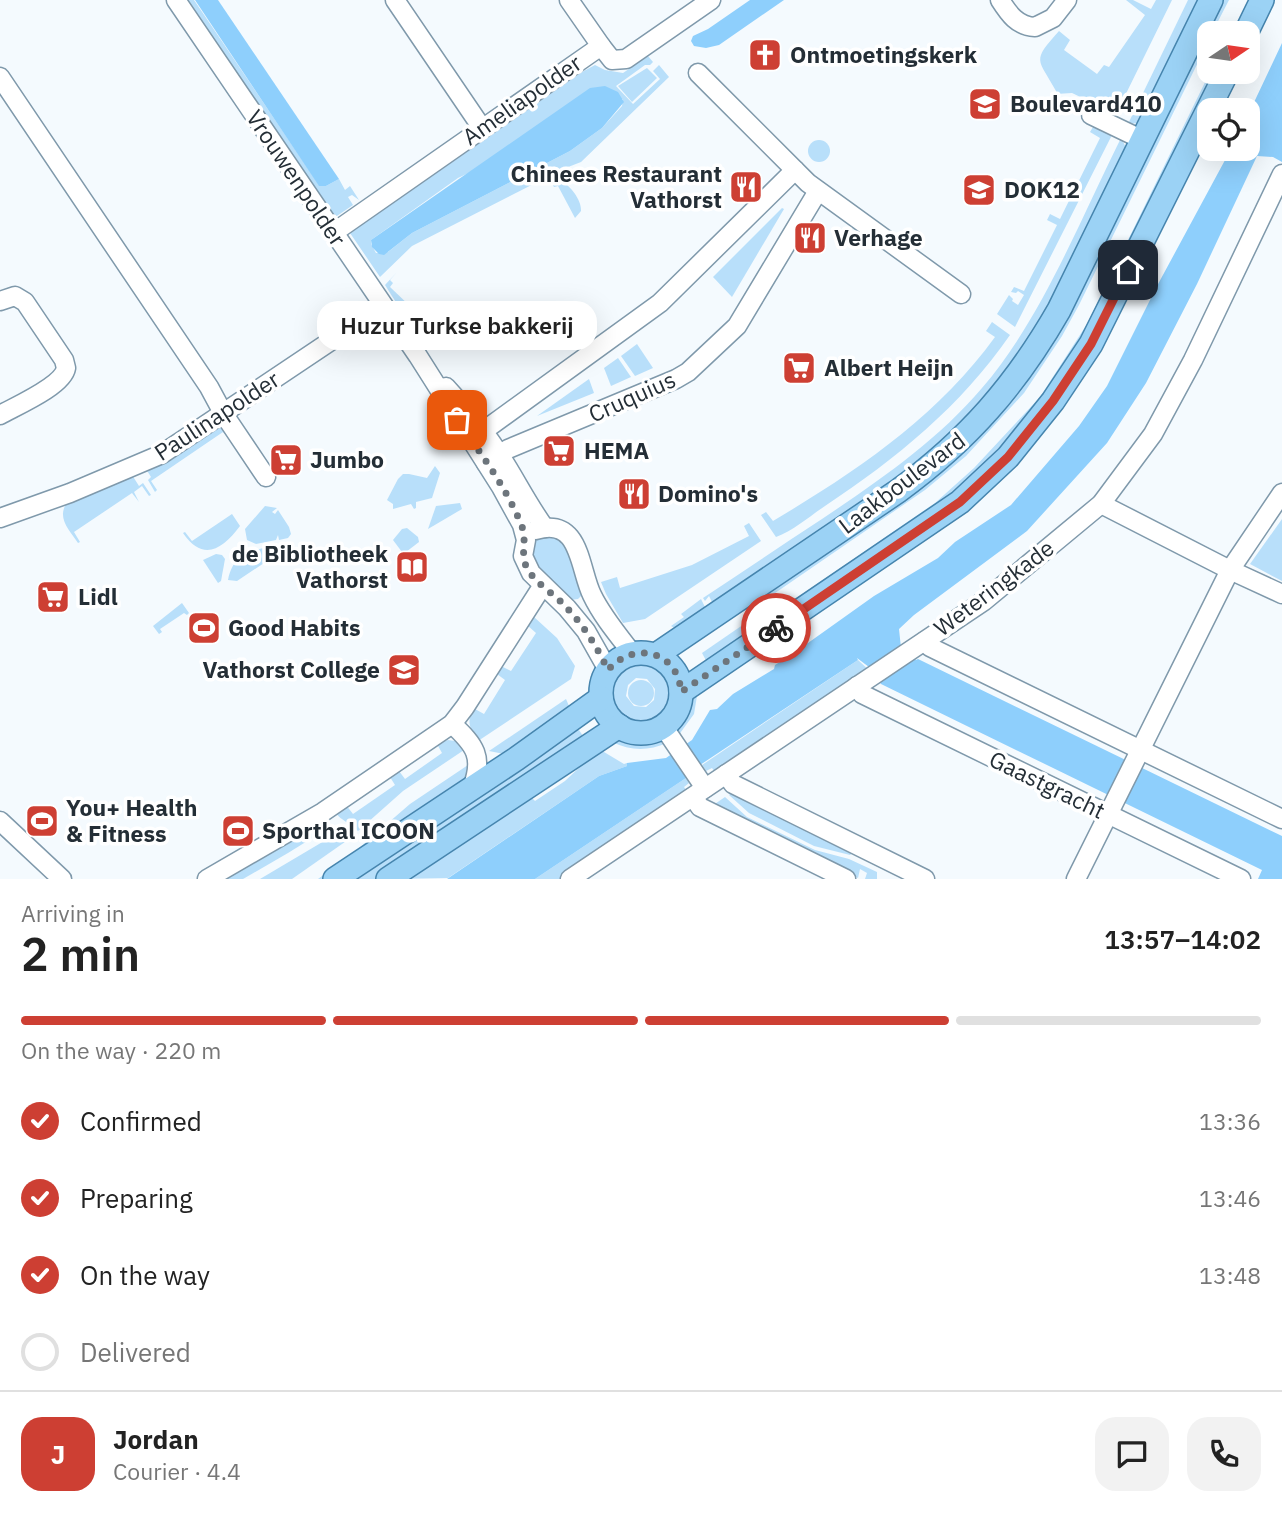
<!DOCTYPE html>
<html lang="en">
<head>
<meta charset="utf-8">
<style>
	:root { --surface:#fff; --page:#f2f2f2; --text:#222; --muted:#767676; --line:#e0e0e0; --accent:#cd3f33 }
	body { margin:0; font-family:"IBM Plex Sans",sans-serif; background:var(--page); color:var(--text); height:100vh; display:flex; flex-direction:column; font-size:26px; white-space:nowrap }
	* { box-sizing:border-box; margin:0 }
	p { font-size:23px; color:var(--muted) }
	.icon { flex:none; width:38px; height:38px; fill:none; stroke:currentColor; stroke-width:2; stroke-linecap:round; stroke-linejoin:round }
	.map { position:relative; height:879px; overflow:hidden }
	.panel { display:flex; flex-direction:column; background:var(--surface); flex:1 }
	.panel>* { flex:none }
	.needle { width:46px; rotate:77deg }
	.controls { position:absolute; left:1197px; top:21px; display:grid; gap:14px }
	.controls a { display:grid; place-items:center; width:63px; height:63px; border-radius:14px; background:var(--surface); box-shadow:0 7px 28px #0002; font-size:35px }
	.pin { position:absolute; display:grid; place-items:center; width:60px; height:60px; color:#fff; margin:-30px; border-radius:14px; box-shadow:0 4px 10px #0006 }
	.courier { position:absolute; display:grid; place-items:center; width:70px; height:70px; margin:-35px; border:5px solid #cd3f33; border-radius:50%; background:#fff; color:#222; box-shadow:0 2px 9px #0007 }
	.bubble { position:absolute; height:49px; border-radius:21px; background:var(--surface); box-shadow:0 7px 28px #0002; font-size:23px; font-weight:600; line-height:49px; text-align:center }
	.head em { font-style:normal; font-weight:600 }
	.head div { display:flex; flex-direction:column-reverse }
	.head { display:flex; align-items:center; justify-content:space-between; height:119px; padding:0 21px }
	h1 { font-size:46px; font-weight:600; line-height:52px }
	.bar { display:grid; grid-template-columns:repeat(4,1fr); gap:10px 7px; align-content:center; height:84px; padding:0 21px }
	.bar i { height:9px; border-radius:5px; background:var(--line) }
	.bar .on { background:var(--accent) }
	.bar p { grid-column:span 4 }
	.line { display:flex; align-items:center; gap:18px; padding:0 21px; border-top:2px solid var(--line) }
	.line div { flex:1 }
	.round { display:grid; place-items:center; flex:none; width:74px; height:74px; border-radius:21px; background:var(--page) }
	ol { padding:0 21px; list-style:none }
	li { display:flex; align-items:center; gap:21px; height:77px }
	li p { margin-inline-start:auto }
	li .icon { padding:7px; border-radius:50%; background:var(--accent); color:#fff; stroke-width:4 }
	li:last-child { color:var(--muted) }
	li i { width:38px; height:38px; border:4px solid var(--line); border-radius:50% }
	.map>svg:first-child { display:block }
	.green { fill:#b8dffa; fill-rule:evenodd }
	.water { fill:#8ecffc }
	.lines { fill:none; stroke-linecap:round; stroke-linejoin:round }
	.minor-casing { stroke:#7f99ab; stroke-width:21 }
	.major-casing { stroke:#4685ae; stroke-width:26 }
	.minor { stroke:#fff; stroke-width:18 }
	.major { stroke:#9bd2f5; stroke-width:23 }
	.done { stroke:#6d757c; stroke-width:7; stroke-dasharray:0 12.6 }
	.route { stroke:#cd3f33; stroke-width:9 }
	.labels { text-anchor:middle; stroke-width:7; stroke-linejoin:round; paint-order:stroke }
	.poi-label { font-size:23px; font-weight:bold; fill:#242e36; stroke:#fff; text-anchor:start }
	.street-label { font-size:23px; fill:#242e36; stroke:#fff }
</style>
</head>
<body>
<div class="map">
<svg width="1282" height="879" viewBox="0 0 1282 879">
	<rect width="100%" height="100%" fill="#f4fafe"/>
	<g class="green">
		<polygon points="184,0 194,0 319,185 326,186 339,179 345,190 350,186 359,200 352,195 348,197 353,205 334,218"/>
		<path d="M1126 0H1133L1151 9 1156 0H1172L1116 114 1072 93 1056 94V91C1038 58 1031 62 1059 31L1070 40 1064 50 1097 74 1104 65 1109 67 1145 15Z"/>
		<polygon points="1188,0 1207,0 1139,123 1128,124"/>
		<polygon points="1217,0 1229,0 1212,33 1209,33 1209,40 1079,305 1062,336 1024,393 966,456 925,490 752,609 748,607 737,611 1001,403"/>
		<path d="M648 56 653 62 650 65H645L616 86 633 104 660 79 653 71 659 65 669 77 581 162 563 169 412 246 380 277 350 233 582 72 595 65 605 70 623 73ZM623 99 622 106 602 128 570 151 412 233 388 252 376 253 371 244V240L458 178Z"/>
		<polygon points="647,68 657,78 632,102 618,86"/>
		<polygon points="1210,72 1222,72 1093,333 986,472 757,632 766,619 935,503 974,468 1040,397 1087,324"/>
		<polygon points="1097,126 1113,133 1015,327 997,314 1009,295 1013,299 1012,301 1018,305 1024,295 1018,291 1016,293 1011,292 1014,287 1024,291 1057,225 1047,220 1050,214 1060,219 1100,138 1090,132 1093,127"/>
		<path d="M1121 138 1128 151 1036 342 949 445 683 633 671 626 684 617 681 614 701 599 706 609 713 604 709 596 705 601 703 598C743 572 782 545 822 519 880 480 937 441 982 388 1041 320 1081 218 1121 138Z"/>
		<circle cx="819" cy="151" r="11"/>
		<path d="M558 180C569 183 582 200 581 211L575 218 558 186 554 187 551 182Z"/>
		<polygon points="782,208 784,209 732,297 713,277"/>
		<path d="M397 272 390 280 393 283 390 287 413 309 422 301 428 309C424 312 419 318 414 319 405 320 390 292 385 285Z"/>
		<path d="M992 322 1010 335C961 406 896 459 825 506 810 516 793 531 776 537L761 515 766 512 773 521C857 471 937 417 995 337L986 331Z"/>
		<polygon points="637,344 653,368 635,376 621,356"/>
		<polygon points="618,358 631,377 611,386 604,368"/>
		<polygon points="589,379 594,393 537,416"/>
		<polygon points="217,427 224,428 231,438 230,440 223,432 151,481 157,490 155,492 148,480 151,477 146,469"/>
		<polygon points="435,466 440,473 432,498 416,502 416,508 414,509 411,504 393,509 393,504 387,500 398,479 403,474 409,474 427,478"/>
		<path d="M132 475 139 486 143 483 151 495 149 496 142 486 134 492 139 502 132 493 74 532 80 542 78 543C70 531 57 519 66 504Z"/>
		<polygon points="460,503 462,509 428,529 436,506"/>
		<polygon points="265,506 277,508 272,512 275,514 278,510 289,527 291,534 288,538 279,540 278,535 276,540 256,544 247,540 245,529"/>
		<path d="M232 514 240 526C222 550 203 562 183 533L185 532 192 541Z"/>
		<polygon points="1282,519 1282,581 1250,564"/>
		<polygon points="749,523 761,541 645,619 623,623 606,594 601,582 617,577 620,588 692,565 749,536 744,526"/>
		<polygon points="407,528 418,537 419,542 406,552 402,552 393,540 402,529"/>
		<path d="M545 536C576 539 576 569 583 594L578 599 570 600C557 589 505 547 545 536Z"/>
		<path d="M287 545 288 547 237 581 228 580C235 547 259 549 287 545Z"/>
		<polygon points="216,554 222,555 225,559 221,581 218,583 203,560"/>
		<polygon points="182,603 189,613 187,615 184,613 160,629 162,632 159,634 153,626"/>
		<path d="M534 617 557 638 575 666 571 679 478 741C470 730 465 719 475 709L484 714 505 680 497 674 501 666 511 671 536 633 527 625Z"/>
		<polygon points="750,620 754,621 738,644 710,668 702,653"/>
		<polygon points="858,660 871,672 717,775 712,768 706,771 702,765"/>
		<path d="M640 661C683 666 682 723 642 724 602 725 598 666 640 661ZM636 678 647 679 655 689 654 700 646 707 634 706 626 696 628 685Z"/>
		<circle cx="641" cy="693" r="13"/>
		<path d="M698 690 694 714 678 736C675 718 685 701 698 690Z"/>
		<polygon points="566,699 572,713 504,754 489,751"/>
		<polygon points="577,727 587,742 380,879 343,879"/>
		<path d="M622 735 655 738 667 743C648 751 631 751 612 742Z"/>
		<path d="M448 740 455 741 464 750 403 791 358 831C351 823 341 821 335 812L346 805 353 814 395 785 390 777 399 771 405 779 442 753 437 744Z"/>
		<polygon points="599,749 624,764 627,763 627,766 599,776 448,878 396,879 531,797 535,801 565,781"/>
		<polygon points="471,763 470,777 329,879 318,879 351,855 410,804"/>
		<polygon points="686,778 689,783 684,787 689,794 563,879 535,879"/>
		<polygon points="733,791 854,852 850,855 814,846 749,813 729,795"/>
		<polygon points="725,797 747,817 815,850 849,859 877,872 877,879 865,879 867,873 860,869 858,878 712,806"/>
		<polygon points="317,824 319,829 317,835 288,853 243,879 222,879"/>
		<polygon points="341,831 346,831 352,837 292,879 260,879"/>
	</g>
	<g class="water">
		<polygon points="195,0 218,0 339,179 326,186 319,186"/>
		<polygon points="750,0 784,0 719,45 706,48 694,46 691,41 693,36 708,29"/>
		<polygon points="1282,43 1282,162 1273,157 1257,156 1197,284 1146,383 1107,443 1027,531 914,615 899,629 901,648 916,660 918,659 1282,836 1282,879 1258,879 1262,870 881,684 869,667 857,658 858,660 685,775 686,778 535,879 447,879 599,776 627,766 627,763 666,758 692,740 710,710 717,709 733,694 774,669 775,665 796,652 799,646 808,643 874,596 938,558 955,542 1011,505 1079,426 1107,386 1157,286 1231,149 1248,149 1248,115"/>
		<polygon points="605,86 618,92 624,102 602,128 570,151 412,233 384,255 379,254 372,247 371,240 590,88"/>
	</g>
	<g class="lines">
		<defs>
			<g id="minor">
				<polyline points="176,0 418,356 501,487 522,525 526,540 523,556 531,573 567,608 586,631 608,670"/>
				<polyline points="395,0 482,128"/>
				<polyline points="569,0 601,46"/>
				<path d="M1000 0C1009 14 1017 26 1035 27L1053 18 1067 0"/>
				<polyline points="698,73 808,183 961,294"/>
				<polyline points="0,77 209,387 223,413 266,477"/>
				<polyline points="1091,115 1143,140"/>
				<polyline points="333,233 601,46 612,60 626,59 711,0"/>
				<path d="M0 301 15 296 25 302 64 360 66 368C63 386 16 406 0 415"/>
				<path d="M446 387C466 409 485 431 501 457 516 480 528 505 545 528"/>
				<polyline points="471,440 660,303 795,170"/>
				<polyline points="486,463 508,449 676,379 688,372 737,326 818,191"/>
				<polyline points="1101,504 1230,570 1282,594"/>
				<polyline points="0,518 70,493 162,454 383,306"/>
				<path d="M536 530C581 516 579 569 592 595 602 616 618 635 632 653"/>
				<polyline points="925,641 930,647 1282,819"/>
				<polyline points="857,686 862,694 1241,879"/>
				<path d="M452 724C475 745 484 757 472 788"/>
				<polyline points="663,726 705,788"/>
				<polyline points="726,774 733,784 925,879"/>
				<polyline points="693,797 700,807 846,879"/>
				<polyline points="0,821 62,879"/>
				<polyline points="207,879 323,812 452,724 465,707 543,585"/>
				<polyline points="570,879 984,601 1101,504 1153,434 1193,360 1282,174"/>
				<polyline points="1076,879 1230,570 1282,493"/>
			</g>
			<g id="major">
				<polyline points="1246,33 1262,0"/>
				<circle cx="641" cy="693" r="40"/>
				<path d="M656 655 898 491C968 440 1016 385 1059 310L1211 0"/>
				<polyline points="681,692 960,502 1008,457 1053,401 1091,344 1227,72"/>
				<polyline points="335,879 516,759 601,698"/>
				<polyline points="388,879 619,726"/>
			</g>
		</defs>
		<use href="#minor" class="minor-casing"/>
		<use href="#major" class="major-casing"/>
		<use href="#minor" class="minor"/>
		<use href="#major" class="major"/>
	</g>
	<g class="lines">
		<path class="done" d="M457 420C480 452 506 487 521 524 528 540 520 552 526 566 533 582 555 594 567 608 584 626 597 647 608 670 634 640 678 651 681 692L776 628"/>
		<polyline class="route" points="776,628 960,502 1008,457 1053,401 1091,344 1128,270"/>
	</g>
	<defs>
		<symbol id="church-square" viewBox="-11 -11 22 22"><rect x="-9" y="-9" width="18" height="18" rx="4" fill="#cd3f33" stroke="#fff"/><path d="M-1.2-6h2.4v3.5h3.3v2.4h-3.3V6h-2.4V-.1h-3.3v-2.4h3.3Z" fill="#fff"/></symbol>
		<symbol id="school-square" viewBox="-11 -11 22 22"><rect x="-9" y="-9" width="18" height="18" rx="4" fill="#cd3f33" stroke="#fff"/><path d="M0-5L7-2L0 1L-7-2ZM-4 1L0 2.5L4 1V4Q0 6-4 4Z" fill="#fff"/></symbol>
		<symbol id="restaurant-square" viewBox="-11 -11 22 22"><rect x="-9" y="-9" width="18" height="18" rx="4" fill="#cd3f33" stroke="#fff"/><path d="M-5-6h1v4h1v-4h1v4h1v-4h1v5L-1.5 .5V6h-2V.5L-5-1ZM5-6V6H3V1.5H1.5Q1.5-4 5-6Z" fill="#fff"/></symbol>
		<symbol id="supermarket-square" viewBox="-11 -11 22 22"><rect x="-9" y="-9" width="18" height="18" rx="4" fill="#cd3f33" stroke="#fff"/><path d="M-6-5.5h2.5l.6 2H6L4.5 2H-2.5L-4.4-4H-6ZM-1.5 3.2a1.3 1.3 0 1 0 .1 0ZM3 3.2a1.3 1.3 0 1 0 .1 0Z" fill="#fff"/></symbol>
		<symbol id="library-square" viewBox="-11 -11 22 22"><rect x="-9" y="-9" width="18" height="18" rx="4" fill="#cd3f33" stroke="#fff"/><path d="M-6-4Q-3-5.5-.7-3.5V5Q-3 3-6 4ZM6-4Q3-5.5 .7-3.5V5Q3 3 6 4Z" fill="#fff"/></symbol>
		<symbol id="stadium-square" viewBox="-11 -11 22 22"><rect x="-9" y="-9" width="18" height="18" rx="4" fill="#cd3f33" stroke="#fff"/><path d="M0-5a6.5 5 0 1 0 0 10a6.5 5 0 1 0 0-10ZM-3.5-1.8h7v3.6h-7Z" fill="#fff"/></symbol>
	</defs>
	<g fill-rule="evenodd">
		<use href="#church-square" x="746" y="36" width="38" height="38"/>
		<use href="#school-square" x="966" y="85" width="38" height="38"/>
		<use href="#restaurant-square" x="727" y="168" width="38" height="38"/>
		<use href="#school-square" x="960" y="171" width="38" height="38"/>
		<use href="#restaurant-square" x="791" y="219" width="38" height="38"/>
		<use href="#supermarket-square" x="780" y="349" width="38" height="38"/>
		<use href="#supermarket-square" x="540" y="432" width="38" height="38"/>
		<use href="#supermarket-square" x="267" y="441" width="38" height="38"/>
		<use href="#restaurant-square" x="615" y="475" width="38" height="38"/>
		<use href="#library-square" x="393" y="548" width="38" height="38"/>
		<use href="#supermarket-square" x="34" y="578" width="38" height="38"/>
		<use href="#stadium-square" x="185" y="609" width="38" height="38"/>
		<use href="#school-square" x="385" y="651" width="38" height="38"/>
		<use href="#stadium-square" x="23" y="802" width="38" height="38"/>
		<use href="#stadium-square" x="219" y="812" width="38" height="38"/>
	</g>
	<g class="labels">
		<g class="poi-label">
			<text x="790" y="63">Ontmoetingskerk</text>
			<text x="1010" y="112">Boulevard410</text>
			<text x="722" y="182" text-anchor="end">Chinees Restaurant<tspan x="722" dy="26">Vathorst</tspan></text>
			<text x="1004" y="198">DOK12</text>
			<text x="834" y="246">Verhage</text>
			<text x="824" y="376">Albert Heijn</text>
			<text x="584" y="459">HEMA</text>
			<text x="310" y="468">Jumbo</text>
			<text x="658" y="502">Domino's</text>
			<text x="388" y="562" text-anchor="end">de Bibliotheek<tspan x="388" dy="26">Vathorst</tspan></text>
			<text x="78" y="605">Lidl</text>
			<text x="228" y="636">Good Habits</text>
			<text x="380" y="678" text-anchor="end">Vathorst College</text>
			<text x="66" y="816">You+ Health<tspan x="66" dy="26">&amp; Fitness</tspan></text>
			<text x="262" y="839">Sporthal ICOON</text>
		</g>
		<g class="street-label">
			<text transform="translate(522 100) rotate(-35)" y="8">Ameliapolder</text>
			<text transform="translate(296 178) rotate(56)" y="8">Vrouwenpolder</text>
			<text transform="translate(632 397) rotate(-24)" y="8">Cruquius</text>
			<text transform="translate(217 416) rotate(-33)" y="8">Paulinapolder</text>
			<text transform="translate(902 483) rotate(-37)" y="8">Laakboulevard</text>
			<text transform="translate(994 588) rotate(-37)" y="8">Weteringkade</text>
			<text transform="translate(1047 785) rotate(26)" y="8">Gaastgracht</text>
		</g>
	</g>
</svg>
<div class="controls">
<a><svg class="needle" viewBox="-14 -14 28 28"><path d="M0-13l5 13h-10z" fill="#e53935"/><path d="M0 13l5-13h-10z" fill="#767676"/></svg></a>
<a><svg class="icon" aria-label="locate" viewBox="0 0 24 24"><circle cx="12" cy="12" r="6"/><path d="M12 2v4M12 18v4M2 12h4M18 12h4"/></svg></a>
</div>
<div class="pin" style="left:457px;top:420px;background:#ea580c"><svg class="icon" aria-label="bag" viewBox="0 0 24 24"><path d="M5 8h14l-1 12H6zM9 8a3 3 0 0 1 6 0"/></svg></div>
<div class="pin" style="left:1128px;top:270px;background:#1f2937"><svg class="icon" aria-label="home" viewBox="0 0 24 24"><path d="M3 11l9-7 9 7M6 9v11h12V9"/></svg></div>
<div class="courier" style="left:776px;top:628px"><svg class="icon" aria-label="bike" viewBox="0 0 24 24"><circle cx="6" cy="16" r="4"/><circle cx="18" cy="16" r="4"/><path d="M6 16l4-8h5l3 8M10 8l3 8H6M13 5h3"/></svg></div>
<div class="bubble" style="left:317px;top:301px;width:280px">Huzur Turkse bakkerij</div>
</div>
<section class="panel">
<div class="head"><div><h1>2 min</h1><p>Arriving in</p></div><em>13:57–14:02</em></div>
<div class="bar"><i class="on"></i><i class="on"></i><i class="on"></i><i></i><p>On the way · 220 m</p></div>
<ol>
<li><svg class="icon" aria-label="check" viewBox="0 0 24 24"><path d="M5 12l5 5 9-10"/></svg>Confirmed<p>13:36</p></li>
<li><svg class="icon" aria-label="check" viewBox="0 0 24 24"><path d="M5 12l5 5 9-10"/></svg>Preparing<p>13:46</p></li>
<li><svg class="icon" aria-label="check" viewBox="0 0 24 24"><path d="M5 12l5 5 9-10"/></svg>On the way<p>13:48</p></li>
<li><i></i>Delivered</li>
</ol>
<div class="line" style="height:126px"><b class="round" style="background:var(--accent);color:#fff">J</b><div><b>Jordan</b><p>Courier · 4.4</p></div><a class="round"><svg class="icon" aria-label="chat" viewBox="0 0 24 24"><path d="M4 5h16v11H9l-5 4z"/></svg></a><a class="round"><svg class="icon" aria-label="phone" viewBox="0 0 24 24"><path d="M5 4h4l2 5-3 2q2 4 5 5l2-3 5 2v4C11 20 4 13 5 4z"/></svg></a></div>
</section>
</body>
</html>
